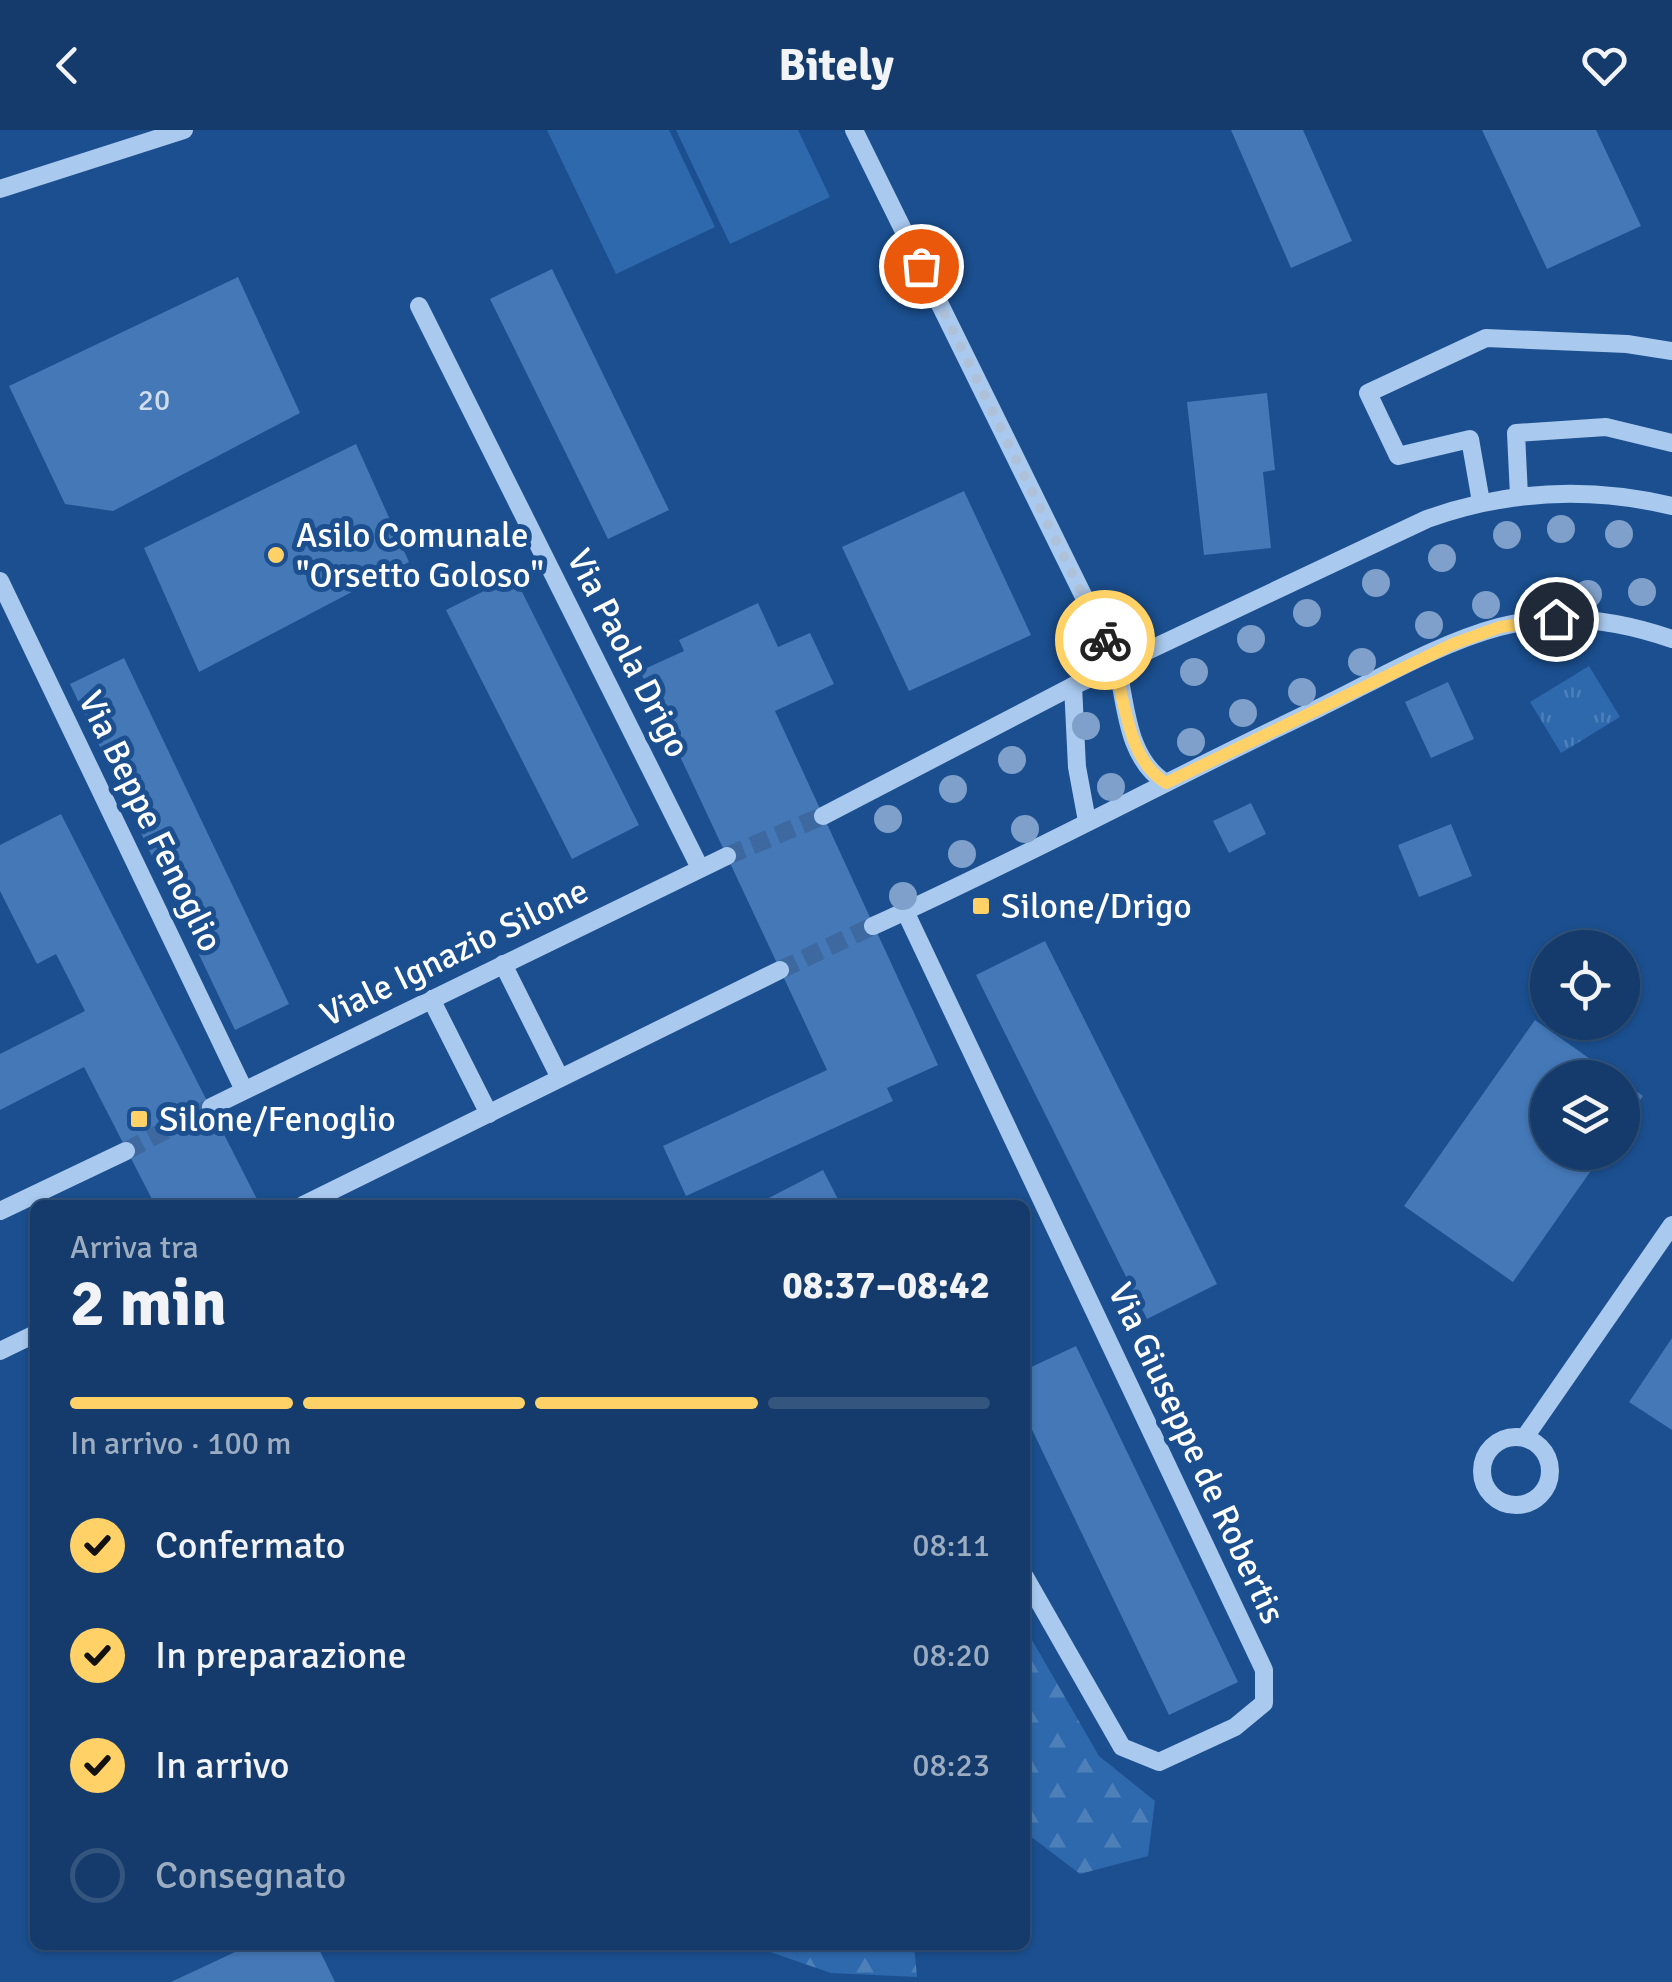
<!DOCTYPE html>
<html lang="it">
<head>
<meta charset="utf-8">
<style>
	:root { --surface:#143b6b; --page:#214673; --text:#f1f3f6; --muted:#9dadc1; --line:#33557e; --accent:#ffd166 }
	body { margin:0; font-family:Signika,sans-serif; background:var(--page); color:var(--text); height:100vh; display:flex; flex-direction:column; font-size:38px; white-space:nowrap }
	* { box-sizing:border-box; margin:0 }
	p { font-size:32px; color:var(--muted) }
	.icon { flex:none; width:55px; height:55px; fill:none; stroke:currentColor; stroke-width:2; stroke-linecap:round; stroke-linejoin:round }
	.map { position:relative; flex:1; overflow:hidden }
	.drawer { position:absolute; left:30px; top:1070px; width:1000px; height:750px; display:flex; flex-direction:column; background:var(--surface); border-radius:15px; box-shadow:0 2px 8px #0004,0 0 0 2px var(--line) }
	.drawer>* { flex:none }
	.buttons { position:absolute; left:1530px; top:800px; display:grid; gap:20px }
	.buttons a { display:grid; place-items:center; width:110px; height:110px; border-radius:50%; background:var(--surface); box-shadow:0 2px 8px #0004,0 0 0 2px var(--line); font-size:50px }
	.pin { position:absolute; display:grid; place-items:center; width:85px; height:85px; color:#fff; margin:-42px; border:5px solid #fff; border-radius:50%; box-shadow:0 2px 10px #0007 }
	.courier { position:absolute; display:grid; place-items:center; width:100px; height:100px; margin:-50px; border:8px solid #ffd166; border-radius:50%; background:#fff; color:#222; box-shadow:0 2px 12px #0007 }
	.headline em { font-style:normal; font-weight:800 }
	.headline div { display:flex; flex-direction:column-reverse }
	.headline { display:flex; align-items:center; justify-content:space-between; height:170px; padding:0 40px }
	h1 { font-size:65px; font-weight:800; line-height:75px }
	.bar { display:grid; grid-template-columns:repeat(4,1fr); gap:15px 10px; align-content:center; height:120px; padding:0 40px }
	.bar i { height:12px; border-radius:8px; background:var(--line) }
	.bar .selected { background:var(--accent) }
	.bar p { grid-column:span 4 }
	ol { padding:0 40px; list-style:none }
	li { display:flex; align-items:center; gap:30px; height:110px }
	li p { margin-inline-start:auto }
	li .icon { padding:10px; border-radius:50%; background:var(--accent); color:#111; stroke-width:4 }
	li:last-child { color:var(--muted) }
	li i { width:55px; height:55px; border:5px solid var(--line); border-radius:50% }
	header { display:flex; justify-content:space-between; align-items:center; height:130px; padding:0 40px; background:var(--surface); font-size:45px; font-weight:800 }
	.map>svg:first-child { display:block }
	.grass { fill:url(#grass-tufts) }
	.forest { fill:url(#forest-firs) }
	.pitch { fill:#2e69ad }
	.building { fill:#4478b7 }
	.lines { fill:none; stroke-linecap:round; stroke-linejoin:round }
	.minor-tunnel { stroke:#3d69a0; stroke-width:18; stroke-dasharray:18 9; stroke-linecap:butt }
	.minor { stroke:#a9c9ee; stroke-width:18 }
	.tree { fill:#7ea0ca }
	.done { stroke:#afc1d8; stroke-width:10; stroke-dasharray:0 18 }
	.route { stroke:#ffd166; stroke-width:12 }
	.poi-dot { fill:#ffd166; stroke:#1b4f8f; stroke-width:4 }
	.labels { text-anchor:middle; stroke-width:10; stroke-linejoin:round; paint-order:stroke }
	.number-label { font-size:30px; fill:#d0dded }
	.poi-label { font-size:35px; fill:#fff; stroke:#1b4f8f; text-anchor:start }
	.street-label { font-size:35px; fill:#fff; stroke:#1b4f8f }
</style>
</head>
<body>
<header><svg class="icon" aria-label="back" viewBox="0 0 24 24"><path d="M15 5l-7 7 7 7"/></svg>Bitely<svg class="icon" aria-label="heart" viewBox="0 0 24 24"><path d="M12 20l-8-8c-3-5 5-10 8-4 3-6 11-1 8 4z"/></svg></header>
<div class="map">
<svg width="1672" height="1852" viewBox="0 0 1672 1852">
	<defs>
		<pattern id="grass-tufts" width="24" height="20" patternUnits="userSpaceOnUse" patternTransform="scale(2.5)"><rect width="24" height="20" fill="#2e69ad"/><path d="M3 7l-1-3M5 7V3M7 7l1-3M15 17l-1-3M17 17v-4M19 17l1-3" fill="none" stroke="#4d80b9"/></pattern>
		<pattern id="forest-firs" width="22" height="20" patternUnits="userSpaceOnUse" patternTransform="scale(2.5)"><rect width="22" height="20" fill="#2e69ad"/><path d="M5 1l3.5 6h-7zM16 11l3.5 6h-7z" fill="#4d80b9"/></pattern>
	</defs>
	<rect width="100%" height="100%" fill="#1b4f8f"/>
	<polygon class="grass" points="1589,536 1620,587 1561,623 1530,572"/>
	<g class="forest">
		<polygon points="1025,1498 1099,1626 1155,1671 1148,1726 1080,1744 1025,1702"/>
		<polygon points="750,1815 914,1815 917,1847 831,1843"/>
	</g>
	<g class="pitch">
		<polygon points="547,0 669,0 715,97 616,144"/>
		<polygon points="676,0 798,0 830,67 730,114"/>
	</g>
	<g class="building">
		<polygon points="1231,0 1303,0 1352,111 1291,138"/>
		<polygon points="1482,0 1596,0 1641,96 1547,139"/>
		<polygon points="552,139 669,380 608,409 490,169"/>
		<polygon points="238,147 300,283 113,381 65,374 9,256"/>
		<polygon points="1267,263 1275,340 1263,342 1271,418 1204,425 1187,272"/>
		<polygon points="356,314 409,432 199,542 144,418"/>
		<polygon points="964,361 1031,505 909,561 842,417"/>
		<polygon points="514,446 639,695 572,729 446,480"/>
		<polygon points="758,473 778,517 810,503 834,554 775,581 938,935 887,958 893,971 686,1066 663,1016 827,940 640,541 684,521 679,510"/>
		<polygon points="124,528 289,874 235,900 70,554"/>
		<polygon points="1448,552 1474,609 1431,628 1405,572"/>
		<polygon points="1251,673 1266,704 1229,723 1213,691"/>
		<polygon points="61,684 260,1075 155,1075 84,937 0,980 0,924 85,881 56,824 37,834 0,761 0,715"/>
		<polygon points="1451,694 1472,746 1419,767 1398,715"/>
		<polygon points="1045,811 1217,1154 1147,1189 976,845"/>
		<polygon points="1535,890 1617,948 1548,948 1548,1022 1604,1022 1513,1152 1404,1076"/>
		<polygon points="1622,951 1643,966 1622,996"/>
		<polygon points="823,1040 841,1075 755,1075"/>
		<polygon points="1672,1208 1672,1300 1629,1272"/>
		<polygon points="1076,1216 1238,1552 1169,1585 1025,1285 1025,1240"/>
		<polygon points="250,1815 317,1815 335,1852 171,1852"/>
	</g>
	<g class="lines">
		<g class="minor-tunnel">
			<polyline points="727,726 823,686"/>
			<polyline points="780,840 873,796"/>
			<polyline points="126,1021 211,977"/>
		</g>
		<g class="minor">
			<path d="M854 0 1117 534C1126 576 1127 629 1166 653"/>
			<polyline points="0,59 184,0"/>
			<polyline points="419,176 700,738"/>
			<polyline points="1519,366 1516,303 1606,297 1672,313"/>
			<polyline points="1481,372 1470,309 1398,326 1368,263 1486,208 1627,214 1672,221"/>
			<polyline points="0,451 244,960"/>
			<polyline points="1073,556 1077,637 1087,691"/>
			<path d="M823 686 1073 556 1427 389C1508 360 1588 356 1672 376"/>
			<polyline points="905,781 1264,1540 1264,1573 1235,1597 1159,1632 1122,1617 1025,1447"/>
			<path d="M873 796C1024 728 1169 649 1319 578 1375 551 1439 513 1499 497 1556 482 1617 490 1672 509"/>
			<polyline points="503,834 560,948"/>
			<polyline points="431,869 489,984"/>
			<polyline points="211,977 727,726"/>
			<polyline points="303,1075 780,840"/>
			<polyline points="0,1081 126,1021"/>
			<polyline points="0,1221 35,1204"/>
			<circle cx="1516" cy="1341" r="34"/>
			<polyline points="1525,1307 1672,1095"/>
		</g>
	</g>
	<g class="tree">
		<circle cx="1561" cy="399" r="14"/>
		<circle cx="1619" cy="404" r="14"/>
		<circle cx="1507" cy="405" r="14"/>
		<circle cx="1442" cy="428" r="14"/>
		<circle cx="1376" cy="453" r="14"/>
		<circle cx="1642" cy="462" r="14"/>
		<circle cx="1588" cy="464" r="14"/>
		<circle cx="1540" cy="468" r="14"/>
		<circle cx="1486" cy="475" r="14"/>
		<circle cx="1307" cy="483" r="14"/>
		<circle cx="1429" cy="495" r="14"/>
		<circle cx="1251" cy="509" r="14"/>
		<circle cx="1362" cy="532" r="14"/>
		<circle cx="1194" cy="542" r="14"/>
		<circle cx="1302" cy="562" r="14"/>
		<circle cx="1243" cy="583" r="14"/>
		<circle cx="1086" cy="596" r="14"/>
		<circle cx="1191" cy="612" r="14"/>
		<circle cx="1012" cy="630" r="14"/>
		<circle cx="1111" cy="657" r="14"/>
		<circle cx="953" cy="659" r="14"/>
		<circle cx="888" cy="689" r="14"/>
		<circle cx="1025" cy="699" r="14"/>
		<circle cx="962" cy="724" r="14"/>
		<circle cx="903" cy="766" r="14"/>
	</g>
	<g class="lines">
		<polyline class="done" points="921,136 1105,510"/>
		<path class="route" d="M1105 510C1127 556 1121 625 1166 653L1453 514 1500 497 1556 489"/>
	</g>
	<g class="poi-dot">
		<circle cx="276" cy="425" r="10"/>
		<rect x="971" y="766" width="20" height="20" rx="5"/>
		<rect x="129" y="979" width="20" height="20" rx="5"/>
	</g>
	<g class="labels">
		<g class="number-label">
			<text x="154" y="280">20</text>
		</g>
		<g class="poi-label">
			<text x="296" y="417">Asilo Comunale<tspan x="296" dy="40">"Orsetto Goloso"</tspan></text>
			<text x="1001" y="788">Silone/Drigo</text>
			<text x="159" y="1001">Silone/Fenoglio</text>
		</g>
		<g class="street-label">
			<text transform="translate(629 523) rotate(63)" y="12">Via Paola Drigo</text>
			<text transform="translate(151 691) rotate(64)" y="12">Via Beppe Fenoglio</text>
			<text transform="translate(454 822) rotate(-26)" y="12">Viale Ignazio Silone</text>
			<text transform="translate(1197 1323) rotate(65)" y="12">Via Giuseppe de Robertis</text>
		</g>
	</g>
</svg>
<div class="buttons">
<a><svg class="icon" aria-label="locate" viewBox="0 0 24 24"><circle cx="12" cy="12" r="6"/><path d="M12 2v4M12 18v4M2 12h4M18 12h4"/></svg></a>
<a><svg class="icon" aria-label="layers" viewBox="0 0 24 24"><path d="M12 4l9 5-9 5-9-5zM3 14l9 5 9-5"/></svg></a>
</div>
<div class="pin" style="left:921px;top:136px;background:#ea580c"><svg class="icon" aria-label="bag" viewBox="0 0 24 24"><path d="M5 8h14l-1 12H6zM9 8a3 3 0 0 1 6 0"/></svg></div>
<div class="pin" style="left:1556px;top:489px;background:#1f2937"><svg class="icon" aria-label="home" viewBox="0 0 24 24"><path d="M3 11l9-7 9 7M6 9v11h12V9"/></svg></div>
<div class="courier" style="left:1105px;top:510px"><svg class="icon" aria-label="bike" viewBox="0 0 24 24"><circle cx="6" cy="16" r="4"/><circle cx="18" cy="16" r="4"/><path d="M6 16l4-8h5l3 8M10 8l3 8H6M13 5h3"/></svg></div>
<section class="drawer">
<div class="headline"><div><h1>2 min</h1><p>Arriva tra</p></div><em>08:37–08:42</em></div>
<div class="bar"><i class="selected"></i><i class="selected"></i><i class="selected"></i><i></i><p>In arrivo · 100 m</p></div>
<ol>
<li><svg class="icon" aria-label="check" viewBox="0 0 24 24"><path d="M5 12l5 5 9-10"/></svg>Confermato<p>08:11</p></li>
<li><svg class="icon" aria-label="check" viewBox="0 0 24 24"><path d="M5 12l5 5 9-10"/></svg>In preparazione<p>08:20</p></li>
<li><svg class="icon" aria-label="check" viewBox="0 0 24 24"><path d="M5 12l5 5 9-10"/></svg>In arrivo<p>08:23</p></li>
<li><i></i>Consegnato</li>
</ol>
</section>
</div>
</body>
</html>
